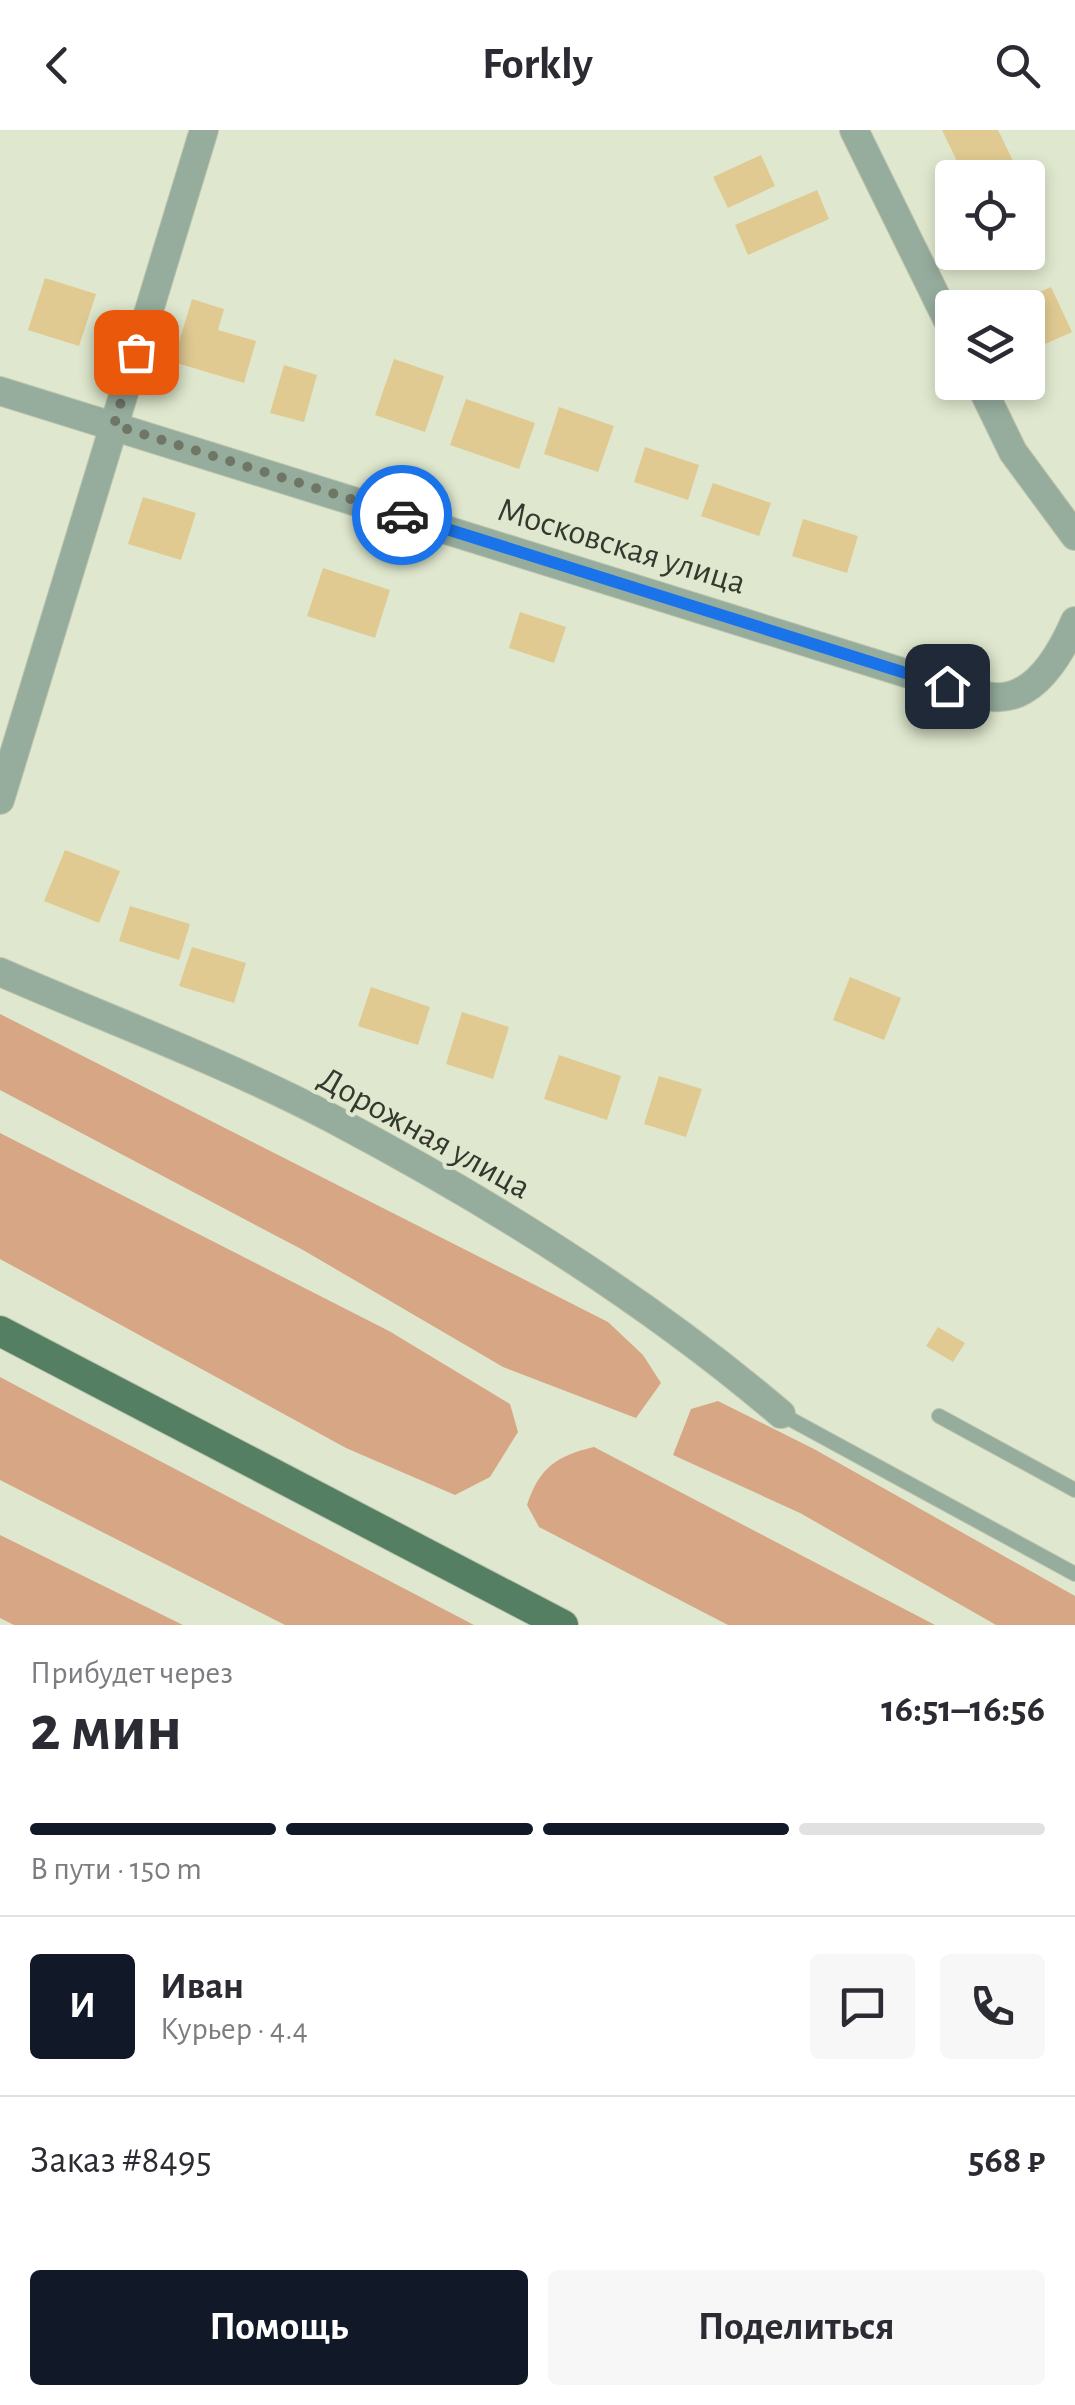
<!DOCTYPE html>
<html lang="ru">
<head>
<meta charset="utf-8">
<style>
	:root { --surface:#fff; --page:#f7f7f7; --text:#2b2b33; --muted:#7c7c81; --line:#e1e1e2; --accent:#111827 }
	body { margin:0; font-family:"Alegreya Sans",sans-serif; background:var(--page); color:var(--text); height:100vh; display:flex; flex-direction:column; font-size:38px; white-space:nowrap }
	* { box-sizing:border-box; margin:0 }
	p { font-size:32px; color:var(--muted) }
	.icon { flex:none; width:55px; height:55px; fill:none; stroke:currentColor; stroke-width:2; stroke-linecap:round; stroke-linejoin:round }
	.map { position:relative; height:1495px; overflow:hidden }
	.details { display:flex; flex-direction:column; background:var(--surface); flex:1 }
	.details>* { flex:none }
	.tools { position:absolute; left:935px; top:30px; display:grid; gap:20px }
	.tools a { display:grid; place-items:center; width:110px; height:110px; border-radius:10px; background:var(--surface); box-shadow:0 5px 15px #0003; font-size:50px }
	.pin { position:absolute; display:grid; place-items:center; width:85px; height:85px; color:#fff; margin:-42px; border-radius:20px; box-shadow:0 5px 15px #0006 }
	.courier { position:absolute; display:grid; place-items:center; width:100px; height:100px; margin:-50px; border:8px solid #1a73e8; border-radius:50%; background:#fff; color:#222; box-shadow:0 2px 12px #0007 }
	.headline em { font-style:normal; font-weight:700 }
	.headline div { display:flex; flex-direction:column-reverse }
	.headline { display:flex; align-items:center; justify-content:space-between; height:170px; padding:0 30px }
	h1 { font-size:65px; font-weight:700; line-height:75px }
	.bar { display:grid; grid-template-columns:repeat(4,1fr); gap:15px 10px; align-content:center; height:120px; padding:0 30px }
	.bar i { height:12px; border-radius:8px; background:var(--line) }
	.bar .on { background:var(--accent) }
	.bar p { grid-column:span 4 }
	.line { display:flex; align-items:center; gap:25px; padding:0 30px; border-top:2px solid var(--line) }
	.line div { flex:1 }
	.round { display:grid; place-items:center; flex:none; width:105px; height:105px; border-radius:10px; background:var(--page) }
	.primary-button { display:flex; gap:20px; margin-top:auto; padding:20px 30px }
	.primary-button a { flex:1; height:115px; border-radius:10px; background:var(--accent); color:#fff; font-size:40px; font-weight:700; line-height:115px; text-align:center }
	.primary-button a+a { background:var(--page); color:var(--text) }
	header { display:flex; justify-content:space-between; align-items:center; height:130px; padding:0 30px; background:var(--surface); font-size:45px; font-weight:700 }
	.map>svg:first-child { display:block }
	.green { fill:#d7a685 }
	.building { fill:#e0ca92 }
	.lines { fill:none; stroke-linecap:round; stroke-linejoin:round }
	.lane-casing { stroke:#bdc5ae; stroke-width:16 }
	.street-casing { stroke:#bdc5ae; stroke-width:30 }
	.primary-casing { stroke:#bdc5ae; stroke-width:32 }
	.lane { stroke:#96ad9d; stroke-width:14 }
	.street { stroke:#96ad9d; stroke-width:28 }
	.primary { stroke:#547f63; stroke-width:30 }
	.done { stroke:#707666; stroke-width:10; stroke-dasharray:0 18 }
	.route { stroke:#1a73e8; stroke-width:12 }
	.labels { text-anchor:middle; stroke-width:8; stroke-linejoin:round; paint-order:stroke }
	.street-label { font-size:35px; fill:#34382e; stroke:#dfe8ce }
</style>
</head>
<body>
<header><svg class="icon" aria-label="back" viewBox="0 0 24 24"><path d="M15 5l-7 7 7 7"/></svg>Forkly<svg class="icon" aria-label="search" viewBox="0 0 24 24"><circle cx="10" cy="10" r="6"/><path d="M15 15l6 6"/></svg></header>
<div class="map">
<svg width="1075" height="1495" viewBox="0 0 1075 1495">
	<rect width="100%" height="100%" fill="#dfe8ce"/>
	<g class="green">
		<polygon points="0,884 608,1192 643,1225 661,1253 636,1288 503,1237 303,1120 0,960"/>
		<polygon points="0,1003 389,1201 510,1274 518,1302 490,1347 455,1365 346,1318 0,1129"/>
		<polygon points="0,1247 49,1273 474,1495 285,1495 0,1350"/>
		<polygon points="718,1271 814,1319 1075,1466 1075,1495 996,1495 800,1383 673,1325 691,1279"/>
		<path d="M594 1317 935 1495H728L539 1397 527 1375C539 1338 556 1326 594 1317Z"/>
		<polygon points="0,1405 183,1495 14,1495 0,1488"/>
	</g>
	<g class="building">
		<polygon points="942,0 998,0 1018,41 1005,48 965,48"/>
		<polygon points="761,25 775,56 728,78 713,47"/>
		<polygon points="817,60 829,89 748,125 735,95"/>
		<polygon points="45,148 96,164 79,216 28,200"/>
		<polygon points="1051,157 1072,202 1045,214 1024,169"/>
		<polygon points="192,169 224,179 218,200 256,211 244,253 173,232"/>
		<polygon points="394,229 444,246 425,302 375,285"/>
		<polygon points="284,235 317,245 304,292 270,283"/>
		<polygon points="466,269 535,293 519,339 450,315"/>
		<polygon points="559,277 614,296 598,342 544,324"/>
		<polygon points="645,317 699,335 688,370 634,352"/>
		<polygon points="713,353 771,373 759,406 701,386"/>
		<polygon points="143,367 196,383 181,430 128,414"/>
		<polygon points="803,389 858,406 847,443 792,426"/>
		<polygon points="323,438 390,460 375,508 307,486"/>
		<polygon points="520,482 566,497 554,533 509,518"/>
		<polygon points="65,720 120,741 99,793 44,771"/>
		<polygon points="130,776 190,794 179,830 119,811"/>
		<polygon points="192,817 246,833 234,873 179,856"/>
		<polygon points="850,847 901,868 884,910 833,890"/>
		<polygon points="371,857 430,877 418,915 358,896"/>
		<polygon points="462,882 509,897 493,949 446,934"/>
		<polygon points="559,925 621,946 607,990 544,969"/>
		<polygon points="659,946 702,959 686,1007 644,994"/>
		<polygon points="938,1197 965,1213 953,1232 926,1216"/>
	</g>
	<g class="lines">
		<defs>
			<g id="lane">
				<polyline points="781,1284 1075,1444"/>
				<polyline points="939,1286 1075,1360"/>
			</g>
			<g id="street">
				<polyline points="854,0 952,199"/>
				<polyline points="979,252 1013,322 1075,406"/>
				<path d="M0 261 947 556C962 560 978 566 993 567 1035 571 1061 523 1075 491"/>
				<polyline points="0,670 204,0"/>
				<path d="M0 842C110 890 226 933 333 989 490 1072 645 1168 781 1284"/>
			</g>
			<polyline id="primary" points="0,1201 563,1495"/>
		</defs>
		<use href="#lane" class="lane-casing"/>
		<use href="#street" class="street-casing"/>
		<use href="#primary" class="primary-casing"/>
		<use href="#lane" class="lane"/>
		<use href="#street" class="street"/>
		<use href="#primary" class="primary"/>
	</g>
	<g class="lines">
		<polyline class="done" points="136,222 114,295 402,385"/>
		<polyline class="route" points="402,385 947,556"/>
	</g>
	<g class="labels">
		<g class="street-label">
			<text transform="translate(622 415) rotate(17)" y="12">Московская улица</text>
			<text transform="translate(425 1002) rotate(29)" y="12">Дорожная улица</text>
		</g>
	</g>
</svg>
<div class="tools">
<a><svg class="icon" aria-label="locate" viewBox="0 0 24 24"><circle cx="12" cy="12" r="6"/><path d="M12 2v4M12 18v4M2 12h4M18 12h4"/></svg></a>
<a><svg class="icon" aria-label="layers" viewBox="0 0 24 24"><path d="M12 4l9 5-9 5-9-5zM3 14l9 5 9-5"/></svg></a>
</div>
<div class="pin" style="left:136px;top:222px;background:#ea580c"><svg class="icon" aria-label="bag" viewBox="0 0 24 24"><path d="M5 8h14l-1 12H6zM9 8a3 3 0 0 1 6 0"/></svg></div>
<div class="pin" style="left:947px;top:556px;background:#1f2937"><svg class="icon" aria-label="home" viewBox="0 0 24 24"><path d="M3 11l9-7 9 7M6 9v11h12V9"/></svg></div>
<div class="courier" style="left:402px;top:385px"><svg class="icon" aria-label="car" viewBox="0 0 24 24"><path d="M5 17H2v-5l4-1 3-4h7l3 4 3 1v5h-3M9 17h6M6 11h13"/><circle cx="7" cy="17" r="2"/><circle cx="17" cy="17" r="2"/></svg></div>
</div>
<section class="details">
<div class="headline"><div><h1>2 мин</h1><p>Прибудет через</p></div><em>16:51–16:56</em></div>
<div class="bar"><i class="on"></i><i class="on"></i><i class="on"></i><i></i><p>В пути · 150 m</p></div>
<div class="line" style="height:180px"><b class="round" style="background:var(--accent);color:#fff">И</b><div><b>Иван</b><p>Курьер · 4.4</p></div><a class="round"><svg class="icon" aria-label="chat" viewBox="0 0 24 24"><path d="M4 5h16v11H9l-5 4z"/></svg></a><a class="round"><svg class="icon" aria-label="phone" viewBox="0 0 24 24"><path d="M5 4h4l2 5-3 2q2 4 5 5l2-3 5 2v4C11 20 4 13 5 4z"/></svg></a></div>
<div class="line" style="height:130px"><div>Заказ #8495</div><b>568 ₽</b></div>
<div class="primary-button"><a>Помощь</a><a>Поделиться</a></div>
</section>
</body>
</html>
